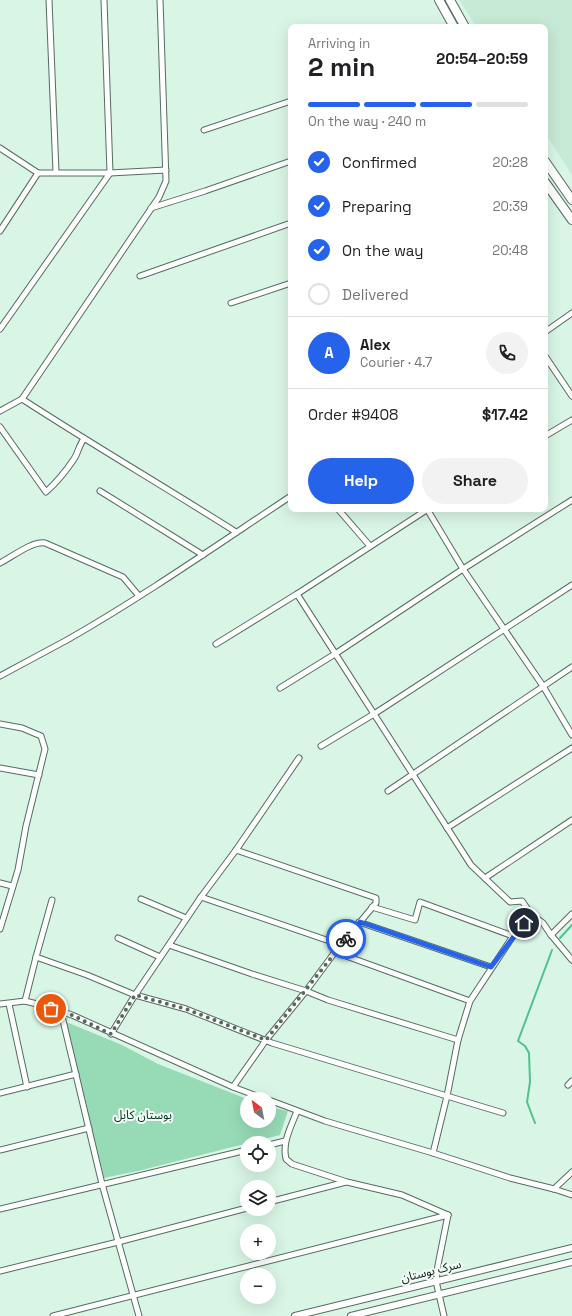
<!DOCTYPE html>
<html lang="en">
<head>
<meta charset="utf-8">
<style>
	:root { --surface:#fff; --page:#f2f2f2; --text:#202124; --muted:#757577; --line:#e0e0e0; --accent:#2563eb }
	body { margin:0; font-family:"Space Grotesk","Noto Sans Arabic",sans-serif; background:var(--page); color:var(--text); height:100vh; display:flex; flex-direction:column; font-size:15px; white-space:nowrap }
	* { box-sizing:border-box; margin:0 }
	p { font-size:13px; color:var(--muted) }
	.icon { flex:none; width:22px; height:22px; fill:none; stroke:currentColor; stroke-width:2; stroke-linecap:round; stroke-linejoin:round }
	.map { position:relative; flex:1; overflow:hidden }
	.panel { position:absolute; left:288px; top:24px; width:260px; height:488px; display:flex; flex-direction:column; background:var(--surface); border-radius:8px; box-shadow:0 4px 16px #0002 }
	.panel>* { flex:none }
	.needle { width:26px; rotate:328deg }
	.buttons { position:absolute; left:240px; top:1092px; display:grid; gap:8px }
	.buttons a { display:grid; place-items:center; width:36px; height:36px; border-radius:50%; background:var(--surface); box-shadow:0 4px 16px #0002; font-size:20px }
	.pin { position:absolute; display:grid; place-items:center; width:34px; height:34px; color:#fff; margin:-17px; border:2px solid #fff; border-radius:50%; box-shadow:0 1px 4px #0007 }
	.courier { position:absolute; display:grid; place-items:center; width:40px; height:40px; margin:-20px; border:3px solid #2563eb; border-radius:50%; background:#fff; color:#222; box-shadow:0 1px 5px #0007 }
	.head em { font-style:normal; font-weight:600 }
	.head div { display:flex; flex-direction:column-reverse }
	.head { display:flex; align-items:center; justify-content:space-between; height:68px; padding:0 20px }
	h1 { font-size:26px; font-weight:600; line-height:30px }
	.bar { display:grid; grid-template-columns:repeat(4,1fr); gap:6px 4px; align-content:center; height:48px; padding:0 20px }
	.bar i { height:5px; border-radius:3px; background:var(--line) }
	.bar .active { background:var(--accent) }
	.bar p { grid-column:span 4 }
	.line { display:flex; align-items:center; gap:10px; padding:0 20px; border-top:1px solid var(--line) }
	.line div { flex:1 }
	.round { display:grid; place-items:center; flex:none; width:42px; height:42px; border-radius:21px; background:var(--page) }
	ol { padding:0 20px; list-style:none }
	li { display:flex; align-items:center; gap:12px; height:44px }
	li p { margin-inline-start:auto }
	li .icon { padding:4px; border-radius:50%; background:var(--accent); color:#fff; stroke-width:4 }
	li:last-child { color:var(--muted) }
	li i { width:22px; height:22px; border:2px solid var(--line); border-radius:50% }
	.action { display:flex; gap:8px; margin-top:auto; padding:8px 20px }
	.action a { flex:1; height:46px; border-radius:24px; background:var(--accent); color:#fff; font-size:16px; font-weight:600; line-height:46px; text-align:center }
	.action a+a { background:var(--page); color:var(--text) }
	.map>svg:first-child { display:block }
	.built { fill:#c6ead6 }
	.green { fill:#97dbb6 }
	.lines { fill:none; stroke-linecap:round; stroke-linejoin:round }
	.stream { stroke:#52c28d; stroke-width:2 }
	.minor-casing { stroke:#546d5f; stroke-width:7 }
	.tertiary-casing { stroke:#546d5f; stroke-width:8 }
	.trunk-casing { stroke:#546d5f; stroke-width:10 }
	.minor { stroke:#fff; stroke-width:5 }
	.tertiary { stroke:#fff; stroke-width:6 }
	.trunk { stroke:#fff; stroke-width:8 }
	.done { stroke:#57685e; stroke-width:4; stroke-dasharray:0 7.2 }
	.route { stroke:#2563eb; stroke-width:5 }
	.labels { text-anchor:middle; stroke-width:4; stroke-linejoin:round; paint-order:stroke }
	.park-label { font-size:12px; fill:#00331f; stroke:#f2fdf7 }
	.street-label { font-size:12px; fill:#121c16; stroke:#f2fdf7 }
</style>
</head>
<body>
<div class="map">
<svg width="572" height="1316" viewBox="0 0 572 1316">
	<rect width="100%" height="100%" fill="#d8f5e5"/>
	<polygon class="built" points="459,0 572,0 572,175 545,133 545,27 477,27"/>
	<polygon class="green" points="64,1021 122,1045 158,1064 247,1099 247,1121 269,1121 269,1107 288,1111 280,1135 138,1171 104,1178"/>
	<g class="lines">
		<g class="stream">
			<polyline points="560,938 572,925"/>
			<polyline points="535,1123 527,1102 530,1082 529,1053 525,1046 518,1041 552,950"/>
		</g>
		<defs>
			<g id="minor">
				<polyline points="49,0 56,172"/>
				<polyline points="204,130 291,101"/>
				<polyline points="0,148 38,173 110,173 166,170"/>
				<polyline points="151,208 205,191 291,161"/>
				<polyline points="0,231 38,173"/>
				<polyline points="140,276 291,223"/>
				<polyline points="231,303 291,283"/>
				<polyline points="0,329 110,173 104,0"/>
				<polyline points="545,332 572,313"/>
				<polyline points="545,356 572,396"/>
				<path d="M22 399C93 445 165 487 236 532"/>
				<polyline points="0,411 22,399 159,197 166,181 160,0"/>
				<path d="M0 427 46 492C57 482 66 471 74 459 78 453 79 445 84 439"/>
				<polyline points="545,436 572,420"/>
				<polyline points="100,491 203,555"/>
				<polyline points="338,509 370,546"/>
				<polyline points="427,509 463,569 543,686 572,735"/>
				<path d="M0 563C12 557 32 541 45 543L123 577 139 596"/>
				<polyline points="297,594 471,865 510,902 522,901 531,914 543,923 551,935 572,960"/>
				<polyline points="216,644 297,594 428,509"/>
				<path d="M0 676C22 664 45 652 67 640 144 596 217 545 291 496"/>
				<polyline points="280,688 335,654 463,569 572,500"/>
				<polyline points="0,724 22,728 41,736 45,749 26,826 18,870 0,929"/>
				<polyline points="321,746 374,714 572,585"/>
				<polyline points="0,768 39,775"/>
				<polyline points="388,791 572,667"/>
				<polyline points="447,828 572,748"/>
				<polyline points="485,878 572,820"/>
				<polyline points="0,883 12,886"/>
				<polyline points="201,897 341,945"/>
				<polyline points="141,899 186,918"/>
				<polyline points="372,907 415,920 420,902 513,936"/>
				<polyline points="359,922 491,967"/>
				<polyline points="551,935 572,914"/>
				<polyline points="118,938 160,957"/>
				<polyline points="169,945 252,974 306,991 328,1000 458,1040"/>
				<polyline points="335,952 470,1001"/>
				<polyline points="36,957 87,975 135,995 186,1009 272,1043 503,1113"/>
				<polyline points="25,1001 36,957 52,900"/>
				<polyline points="0,1004 25,1001 41,1005 72,1015 233,1087 265,1099"/>
				<polyline points="9,1004 27,1087"/>
				<polyline points="61,1012 102,1184 139,1316"/>
				<polyline points="111,1034 135,995 201,897 236,850 299,758"/>
				<polyline points="568,1085 572,1081"/>
				<polyline points="233,1087 266,1040 306,991 335,952 376,903 376,898 236,850"/>
				<polyline points="0,1093 76,1074"/>
				<polyline points="269,1100 325,1121 433,1153 510,1178 554,1189 572,1195"/>
				<path d="M297 1111C291 1127 282 1142 286 1159L292 1164 347 1182 402 1195 448 1215"/>
				<polyline points="269,1145 285,1141"/>
				<polyline points="0,1150 89,1128"/>
				<polyline points="433,1153 447,1096 458,1040 470,1001 513,936 531,914"/>
				<polyline points="554,1189 572,1172"/>
				<polyline points="269,1202 346,1182"/>
				<polyline points="0,1209 247,1150"/>
				<polyline points="0,1271 118,1242 247,1208"/>
				<polyline points="53,1316 448,1215"/>
				<polyline points="444,1316 436,1281 438,1265 448,1215"/>
			</g>
			<g id="tertiary">
				<polyline points="295,1316 572,1248"/>
				<polyline points="351,1316 572,1262"/>
			</g>
			<g id="trunk">
				<polyline points="439,0 454,27"/>
				<polyline points="450,0 465,27"/>
				<polyline points="545,161 572,200"/>
				<polyline points="545,182 572,220"/>
			</g>
		</defs>
		<use href="#minor" class="minor-casing"/>
		<use href="#tertiary" class="tertiary-casing"/>
		<use href="#trunk" class="trunk-casing"/>
		<use href="#minor" class="minor"/>
		<use href="#tertiary" class="tertiary"/>
		<use href="#trunk" class="trunk"/>
	</g>
	<g class="lines">
		<polyline class="done" points="51,1009 72,1015 111,1034 135,995 186,1009 266,1040 346,939"/>
		<polyline class="route" points="346,939 360,922 491,967 524,923"/>
	</g>
	<g class="labels">
		<g class="park-label">
			<text x="143" y="1119">بوستان کابل</text>
		</g>
		<g class="street-label">
			<text transform="translate(431 1271) rotate(-14)" y="4">سرک بوستان</text>
		</g>
	</g>
</svg>
<div class="buttons">
<a><svg class="needle" viewBox="-14 -14 28 28"><path d="M0-13l5 13h-10z" fill="#e53935"/><path d="M0 13l5-13h-10z" fill="#757577"/></svg></a>
<a><svg class="icon" aria-label="locate" viewBox="0 0 24 24"><circle cx="12" cy="12" r="6"/><path d="M12 2v4M12 18v4M2 12h4M18 12h4"/></svg></a>
<a><svg class="icon" aria-label="layers" viewBox="0 0 24 24"><path d="M12 4l9 5-9 5-9-5zM3 14l9 5 9-5"/></svg></a>
<a>+</a>
<a>−</a>
</div>
<div class="pin" style="left:51px;top:1009px;background:#ea580c"><svg class="icon" aria-label="bag" viewBox="0 0 24 24"><path d="M5 8h14l-1 12H6zM9 8a3 3 0 0 1 6 0"/></svg></div>
<div class="pin" style="left:524px;top:923px;background:#1f2937"><svg class="icon" aria-label="home" viewBox="0 0 24 24"><path d="M3 11l9-7 9 7M6 9v11h12V9"/></svg></div>
<div class="courier" style="left:346px;top:939px"><svg class="icon" aria-label="bike" viewBox="0 0 24 24"><circle cx="6" cy="16" r="4"/><circle cx="18" cy="16" r="4"/><path d="M6 16l4-8h5l3 8M10 8l3 8H6M13 5h3"/></svg></div>
<section class="panel">
<div class="head"><div><h1>2 min</h1><p>Arriving in</p></div><em>20:54–20:59</em></div>
<div class="bar"><i class="active"></i><i class="active"></i><i class="active"></i><i></i><p>On the way · 240 m</p></div>
<ol>
<li><svg class="icon" aria-label="check" viewBox="0 0 24 24"><path d="M5 12l5 5 9-10"/></svg>Confirmed<p>20:28</p></li>
<li><svg class="icon" aria-label="check" viewBox="0 0 24 24"><path d="M5 12l5 5 9-10"/></svg>Preparing<p>20:39</p></li>
<li><svg class="icon" aria-label="check" viewBox="0 0 24 24"><path d="M5 12l5 5 9-10"/></svg>On the way<p>20:48</p></li>
<li><i></i>Delivered</li>
</ol>
<div class="line" style="height:72px"><b class="round" style="background:var(--accent);color:#fff">A</b><div><b>Alex</b><p>Courier · 4.7</p></div><a class="round"><svg class="icon" aria-label="phone" viewBox="0 0 24 24"><path d="M5 4h4l2 5-3 2q2 4 5 5l2-3 5 2v4C11 20 4 13 5 4z"/></svg></a></div>
<div class="line" style="height:52px"><div>Order #9408</div><b>$17.42</b></div>
<div class="action"><a>Help</a><a>Share</a></div>
</section>
</div>
</body>
</html>
